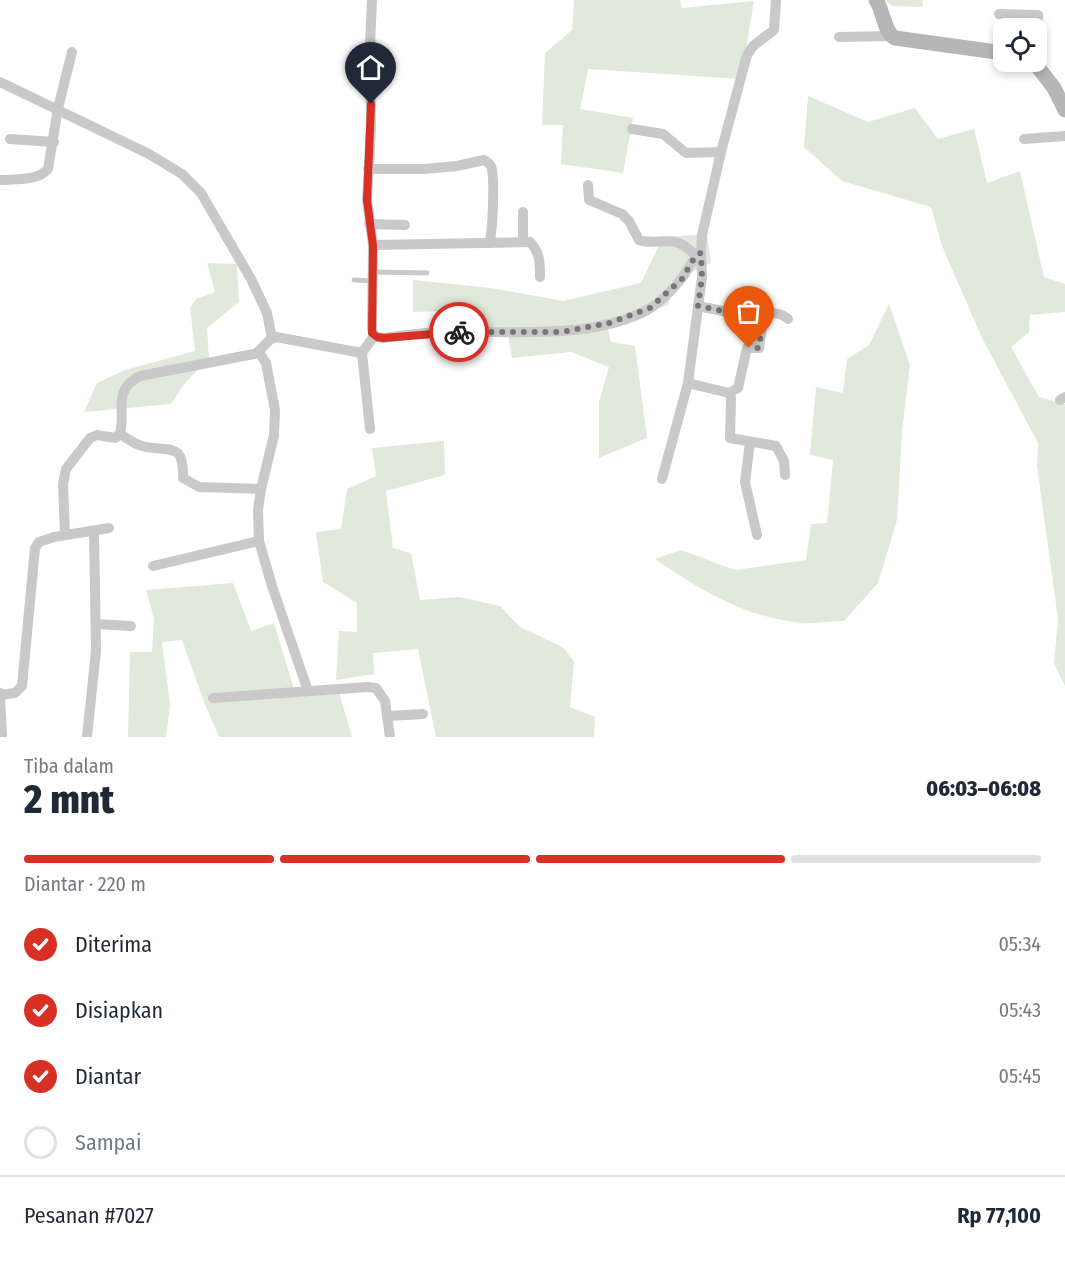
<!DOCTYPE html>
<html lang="id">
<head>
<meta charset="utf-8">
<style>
	:root { --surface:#fff; --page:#f6f6f7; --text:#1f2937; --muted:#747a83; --line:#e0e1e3; --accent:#d93025 }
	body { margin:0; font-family:"Fira Sans Condensed",sans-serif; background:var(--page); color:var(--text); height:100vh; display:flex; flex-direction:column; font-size:22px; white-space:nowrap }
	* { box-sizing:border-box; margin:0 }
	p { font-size:20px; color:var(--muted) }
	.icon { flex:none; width:33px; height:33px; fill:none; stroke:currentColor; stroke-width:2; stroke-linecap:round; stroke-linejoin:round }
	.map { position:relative; height:737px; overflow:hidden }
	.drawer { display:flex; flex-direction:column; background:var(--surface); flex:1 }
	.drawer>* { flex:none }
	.controls { position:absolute; left:993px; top:18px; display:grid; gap:12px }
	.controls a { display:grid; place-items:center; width:54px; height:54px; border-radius:12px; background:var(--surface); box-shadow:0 3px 9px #0003; font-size:30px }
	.pin { position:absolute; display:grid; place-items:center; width:51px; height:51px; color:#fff; margin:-62px -26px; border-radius:50% 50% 50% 0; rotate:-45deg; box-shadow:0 0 6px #0007 }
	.pin .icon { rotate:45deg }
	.courier { position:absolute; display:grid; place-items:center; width:60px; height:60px; margin:-30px; border:4px solid #d93025; border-radius:50%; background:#fff; color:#222; box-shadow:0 2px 8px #0007 }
	.head em { font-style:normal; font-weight:800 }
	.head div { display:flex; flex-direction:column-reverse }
	.head { display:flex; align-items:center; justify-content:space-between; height:102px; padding:0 24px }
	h1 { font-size:39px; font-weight:800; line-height:45px }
	.bar { display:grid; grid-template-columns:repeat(4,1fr); gap:9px 6px; align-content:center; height:72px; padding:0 24px }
	.bar i { height:8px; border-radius:4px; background:var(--line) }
	.bar .on { background:var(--accent) }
	.bar p { grid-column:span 4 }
	.line { display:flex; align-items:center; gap:15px; padding:0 24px; border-top:2px solid var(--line) }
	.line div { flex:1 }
	ol { padding:0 24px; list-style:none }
	li { display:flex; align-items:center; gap:18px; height:66px }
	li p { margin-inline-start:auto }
	li .icon { padding:6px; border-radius:50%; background:var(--accent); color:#fff; stroke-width:4 }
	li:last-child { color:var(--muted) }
	li i { width:33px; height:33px; border:3px solid var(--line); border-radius:50% }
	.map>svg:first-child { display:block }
	.green { fill:#e1e9db }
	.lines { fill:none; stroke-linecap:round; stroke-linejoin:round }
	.lane { stroke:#c9c9c9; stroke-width:5 }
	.street { stroke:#c9c9c9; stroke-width:10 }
	.secondary { stroke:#b6b6b6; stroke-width:15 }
	.done { stroke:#767676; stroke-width:6; stroke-dasharray:0 10.8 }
	.route { stroke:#d93025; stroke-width:8 }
</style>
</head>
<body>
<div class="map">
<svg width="1065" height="737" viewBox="0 0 1065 737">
	<rect width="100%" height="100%" fill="#fff"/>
	<g class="green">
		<polygon points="574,0 680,0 682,8 754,1 741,79 588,69 580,109 633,118 623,173 561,164 563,125 542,125 545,53 572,30"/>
		<polygon points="885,0 923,0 922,7 892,6"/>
		<polygon points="808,96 868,122 915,108 938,139 974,129 987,183 1020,171 1044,277 1065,284 1065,312 1030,315 1029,332 1011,347 1039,397 1065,404 1065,686 1054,663 1058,619 1037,466 1038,443 982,338 942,246 931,207 842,181 804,147"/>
		<polygon points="707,234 711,263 671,282 669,305 606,321 611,342 635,346 647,438 599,458 599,402 609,367 571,352 512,358 507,328 483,327 476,310 413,312 413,280 491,288 563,301 641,283 663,237"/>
		<polygon points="207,263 237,264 239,302 207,328 209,358 185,383 171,404 84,412 97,383 125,370 195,351 190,308 196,299 215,292"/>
		<path d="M889 304 910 365 902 431 897 520 878 583 844 621C830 621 816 624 802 623 746 618 700 590 655 559L681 550 735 570 806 560 811 524 827 523 833 460 810 455 816 387 843 393 847 359 869 345Z"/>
		<polygon points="444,441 445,475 386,491 393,548 411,553 420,600 459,597 500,606 520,627 564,648 574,662 570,707 595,717 594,737 436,737 418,649 373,653 374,674 336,680 339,631 357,632 357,603 323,582 316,532 341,529 347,489 376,476 372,448"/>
		<polygon points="233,583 251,631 274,623 296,696 339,692 352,737 219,737 204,702 182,640 162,642 170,705 166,737 128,737 130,652 152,652 154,618 146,590"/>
	</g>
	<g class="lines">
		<g class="lane">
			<polyline points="373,272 427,273"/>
			<polyline points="354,280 373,281"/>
		</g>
		<g class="street">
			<polyline points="372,0 370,46 371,127 367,200 373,245 372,329 374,336"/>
			<polyline points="999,14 1038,15 1036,37"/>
			<polyline points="839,37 891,36"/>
			<polyline points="0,82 149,154 182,174 201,193 251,279 267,313 272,338"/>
			<polyline points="632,129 663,134 686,153 721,152"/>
			<polyline points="10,139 54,142"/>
			<polyline points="1024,139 1065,136"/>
			<path d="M368 169H424L457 166 484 160C487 162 489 163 491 166 495 175 493 233 489 243"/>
			<path d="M0 180C15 179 38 181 48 169L58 108 72 52"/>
			<path d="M588 185 589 200 622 214 629 221 639 240C652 245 666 238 679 243 685 246 691 251 696 255"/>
			<polyline points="523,212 523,241"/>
			<polyline points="369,224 405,225"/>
			<path d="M373 245 530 242C540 252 540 263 540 277"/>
			<polyline points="698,306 763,319"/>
			<path d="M374 336 383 338C403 336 423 332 442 332 507 330 591 341 649 309 661 302 674 288 682 278 689 269 692 258 701 253L702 235 721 152 747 55 753 46 774 30 776 0"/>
			<polyline points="259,352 266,363 275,410 274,435 261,489 258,510 259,541 272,586 308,691"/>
			<polyline points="688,383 729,393 731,398 730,438 776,446 784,461 785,475"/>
			<path d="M729 393 738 388 747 348H759L763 319C770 311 780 312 788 319"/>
			<polyline points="1060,400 1065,397"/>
			<polyline points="370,429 362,353 374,336"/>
			<path d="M120 434C126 410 112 390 140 376L254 354C264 350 266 339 276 337L362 353"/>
			<path d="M120 434C127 438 134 444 142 446 169 453 184 440 183 478L199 487 261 489"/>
			<polyline points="750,442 745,482 757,535"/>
			<polyline points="662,479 688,383 702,277 701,253"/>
			<polyline points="65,535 63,484 66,469 90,438 97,435 115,438 120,434"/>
			<polyline points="153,566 259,541"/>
			<polyline points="96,624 131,626"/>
			<polyline points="0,693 2,737"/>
			<polyline points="1,695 15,693 22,686 35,548 39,542 54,537 109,528"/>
			<polyline points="213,698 368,687 376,688 385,701 390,737"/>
			<polyline points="388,716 423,714"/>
			<polyline points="87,737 96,651 94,531"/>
		</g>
		<g class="secondary">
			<path d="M876 0C884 11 883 31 895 38L1004 53"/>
			<polyline points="1034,62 1054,88 1065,110"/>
		</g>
	</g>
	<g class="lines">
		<polyline class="done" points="459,332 562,332 609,323 650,308 682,279 696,255 701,253 702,277 698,306 763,319 759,348 749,348"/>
		<polyline class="route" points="371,104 367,200 373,246 372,333 377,337 383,338 459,332"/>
	</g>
</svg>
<div class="controls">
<a><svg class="icon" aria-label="locate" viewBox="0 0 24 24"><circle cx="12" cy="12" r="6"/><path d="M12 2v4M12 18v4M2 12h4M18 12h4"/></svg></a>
</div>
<div class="pin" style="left:749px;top:348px;background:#ea580c"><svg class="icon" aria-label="bag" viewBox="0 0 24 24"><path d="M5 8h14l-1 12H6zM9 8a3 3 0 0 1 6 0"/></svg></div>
<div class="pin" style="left:371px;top:104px;background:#1f2937"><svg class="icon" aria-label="home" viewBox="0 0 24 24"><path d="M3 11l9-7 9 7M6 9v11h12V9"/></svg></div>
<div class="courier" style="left:459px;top:332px"><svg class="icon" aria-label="bike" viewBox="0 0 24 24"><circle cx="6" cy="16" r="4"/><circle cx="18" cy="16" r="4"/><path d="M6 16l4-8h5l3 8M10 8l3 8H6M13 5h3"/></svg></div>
</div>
<section class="drawer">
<div class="head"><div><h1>2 mnt</h1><p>Tiba dalam</p></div><em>06:03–06:08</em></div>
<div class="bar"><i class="on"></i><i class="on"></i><i class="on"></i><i></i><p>Diantar · 220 m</p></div>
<ol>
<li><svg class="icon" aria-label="check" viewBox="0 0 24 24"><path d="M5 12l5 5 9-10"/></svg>Diterima<p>05:34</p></li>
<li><svg class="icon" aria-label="check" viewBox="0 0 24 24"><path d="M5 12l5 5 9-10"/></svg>Disiapkan<p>05:43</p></li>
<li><svg class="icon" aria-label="check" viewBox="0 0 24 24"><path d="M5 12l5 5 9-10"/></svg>Diantar<p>05:45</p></li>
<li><i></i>Sampai</li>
</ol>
<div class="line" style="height:78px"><div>Pesanan #7027</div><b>Rp 77,100</b></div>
</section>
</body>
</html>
